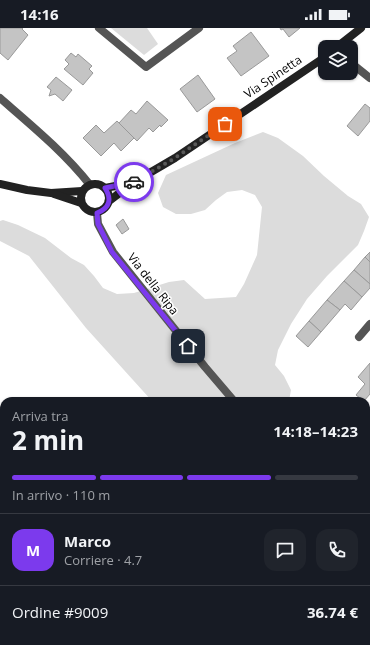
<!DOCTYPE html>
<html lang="it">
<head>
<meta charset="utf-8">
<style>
	:root { --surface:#171b24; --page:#20242c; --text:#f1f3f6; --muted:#9ea1a6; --line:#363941; --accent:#7c3aed }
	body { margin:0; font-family:"Open Sans",sans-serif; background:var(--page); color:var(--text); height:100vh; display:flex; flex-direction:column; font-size:15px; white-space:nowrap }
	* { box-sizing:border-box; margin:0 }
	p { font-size:13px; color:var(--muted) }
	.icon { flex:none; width:22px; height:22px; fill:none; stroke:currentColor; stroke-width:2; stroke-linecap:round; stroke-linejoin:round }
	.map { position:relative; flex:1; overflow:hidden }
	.drawer { position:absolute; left:0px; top:369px; width:370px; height:248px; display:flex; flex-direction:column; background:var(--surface); border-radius:12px 12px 0 0; box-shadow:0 1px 3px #0004 }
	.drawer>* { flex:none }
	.tools { position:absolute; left:318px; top:12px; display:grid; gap:8px }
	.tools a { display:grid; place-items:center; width:40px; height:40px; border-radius:8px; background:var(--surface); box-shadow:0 1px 3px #0004; font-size:20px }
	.pin { position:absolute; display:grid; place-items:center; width:34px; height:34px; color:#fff; margin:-17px; border-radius:8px; box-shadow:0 2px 6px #0006 }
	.courier { position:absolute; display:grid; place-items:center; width:40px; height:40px; margin:-20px; border:3px solid #7c3aed; border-radius:50%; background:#fff; color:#222; box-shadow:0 1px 5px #0007 }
	.overview em { font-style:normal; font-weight:700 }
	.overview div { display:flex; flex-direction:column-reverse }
	.overview { display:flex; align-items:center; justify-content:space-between; height:68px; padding:0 12px }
	h1 { font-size:26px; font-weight:700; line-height:30px }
	.bar { display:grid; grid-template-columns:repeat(4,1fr); gap:6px 4px; align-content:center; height:48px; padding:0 12px }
	.bar i { height:5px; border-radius:3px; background:var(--line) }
	.bar .on { background:var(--accent) }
	.bar p { grid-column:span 4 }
	.line { display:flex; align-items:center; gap:10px; padding:0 12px; border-top:1px solid var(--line) }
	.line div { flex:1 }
	.round { display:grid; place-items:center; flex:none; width:42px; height:42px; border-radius:12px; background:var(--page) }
	.status { display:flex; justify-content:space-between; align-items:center; height:28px; padding:0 20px; background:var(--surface); direction:ltr }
	.status svg { height:11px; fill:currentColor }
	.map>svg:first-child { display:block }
	.green { fill:#dcdcdc }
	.building { fill:#c4c4c4; stroke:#999 }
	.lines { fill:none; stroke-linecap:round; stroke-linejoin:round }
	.lane { stroke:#555; stroke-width:8 }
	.street { stroke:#555; stroke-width:8 }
	.secondary { stroke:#222; stroke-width:8 }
	.done { stroke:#595959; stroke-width:4; stroke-dasharray:0 7.2 }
	.route { stroke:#7c3aed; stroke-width:5 }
	.labels { text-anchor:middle; stroke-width:3; stroke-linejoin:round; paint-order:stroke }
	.street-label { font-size:12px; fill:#000; stroke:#fff }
</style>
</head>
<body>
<div class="status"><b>14:16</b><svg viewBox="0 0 49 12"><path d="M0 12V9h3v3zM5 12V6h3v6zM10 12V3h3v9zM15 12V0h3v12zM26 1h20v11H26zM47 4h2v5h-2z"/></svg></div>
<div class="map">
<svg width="370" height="617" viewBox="0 0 370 617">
	<rect width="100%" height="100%" fill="#fff"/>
	<g class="green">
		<polygon points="111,0 147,0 158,16 144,27"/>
		<polygon points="263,104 278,110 303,128 324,148 348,168 361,176 369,189 364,203 358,217 327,248 307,271 291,296 278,322 275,337 284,348 291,362 289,373 152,373 86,300 29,228 0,213 0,193 3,192 18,197 45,210 71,230 84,237 94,248 103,260 117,266 134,265 169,254 184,252 205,271 236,269 244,256 257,227 262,179 255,167 242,162 227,164 216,172 205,182 191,186 176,186 163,179 158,165 166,147 235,115"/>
		<polygon points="366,536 370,540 370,617 350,617 347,613 366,613"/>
	</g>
	<g class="building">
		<polygon points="0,0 23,0 22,1 28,7 8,32 0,25"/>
		<polygon points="280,0 300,0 289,9 283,1 281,2"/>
		<polygon points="251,4 269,28 241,48 227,30 237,23 233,18"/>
		<polygon points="71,25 76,29 78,26 92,38 89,41 93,45 83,57 64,41 69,36 65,32"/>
		<polygon points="198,47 215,71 197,84 180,61"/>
		<polygon points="56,49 72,62 63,73 55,66 49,68 51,62 47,59"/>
		<polygon points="147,73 168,92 161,99 160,97 153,104 149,100 137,113 119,95 131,82 136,86"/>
		<polygon points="365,76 370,80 370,93 358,108 347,98"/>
		<polygon points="117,93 134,110 121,123 114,115 101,128 83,110 96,97 104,105"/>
		<polygon points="123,191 129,201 122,206 116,197"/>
		<polygon points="370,224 370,234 365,229"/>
		<polygon points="365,229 370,234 370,256 354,242"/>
		<polygon points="354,242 370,256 370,260 362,269 344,253"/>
		<polygon points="344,253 362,269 351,282 345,276 340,282 327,272"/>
		<polygon points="327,272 340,282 321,304 309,293"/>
		<polygon points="309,293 321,304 308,319 296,308"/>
		<polygon points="370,335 370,366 364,373 356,367 365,356 358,349"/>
		<polygon points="36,613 48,613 52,617 39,617"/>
		<polygon points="56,613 70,613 74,617 60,617"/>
	</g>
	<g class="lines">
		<g class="lane">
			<polyline points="351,35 370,50"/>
			<polyline points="359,309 370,296"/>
		</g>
		<g class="street">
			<polyline points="99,0 146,39 199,0"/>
			<path d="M0 70C31 97 64 124 90 157"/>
			<polyline points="97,185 98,196 113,224 205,339 234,373"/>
			<polyline points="366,528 370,532"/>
		</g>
		<g class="secondary">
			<polyline points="337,19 361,0"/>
			<circle cx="95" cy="170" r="14"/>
			<polyline points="0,156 27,162 51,165 82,163"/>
			<polyline points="105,160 131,155"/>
			<polyline points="54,166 81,175"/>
			<polyline points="109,173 134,154 175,130 325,29"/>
		</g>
	</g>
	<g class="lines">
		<polyline class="done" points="134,154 175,130 225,96"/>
		<path class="route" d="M134 154 105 160C112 171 110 180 97 185L98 196 112 224 188 318"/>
	</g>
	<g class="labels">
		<g class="street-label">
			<text transform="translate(273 49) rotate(-34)" y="4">Via Spinetta</text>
			<text transform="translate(153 256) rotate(52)" y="4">Via della Ripa</text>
		</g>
	</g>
</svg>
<div class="tools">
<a><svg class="icon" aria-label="layers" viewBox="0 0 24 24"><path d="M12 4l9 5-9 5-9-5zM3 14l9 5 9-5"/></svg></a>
</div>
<div class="pin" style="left:225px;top:96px;background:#ea580c"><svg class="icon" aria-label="bag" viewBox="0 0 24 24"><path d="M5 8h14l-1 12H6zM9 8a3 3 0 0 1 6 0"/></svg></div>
<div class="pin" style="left:188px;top:318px;background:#1f2937"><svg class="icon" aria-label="home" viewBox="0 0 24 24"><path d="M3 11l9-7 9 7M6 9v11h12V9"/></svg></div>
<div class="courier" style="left:134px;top:154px"><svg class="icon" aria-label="car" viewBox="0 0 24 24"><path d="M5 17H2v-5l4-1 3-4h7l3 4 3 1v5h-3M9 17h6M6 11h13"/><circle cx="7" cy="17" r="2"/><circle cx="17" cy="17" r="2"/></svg></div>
<section class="drawer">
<div class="overview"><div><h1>2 min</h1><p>Arriva tra</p></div><em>14:18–14:23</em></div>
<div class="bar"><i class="on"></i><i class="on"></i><i class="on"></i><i></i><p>In arrivo · 110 m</p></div>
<div class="line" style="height:72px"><b class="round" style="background:var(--accent);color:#fff">M</b><div><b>Marco</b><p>Corriere · 4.7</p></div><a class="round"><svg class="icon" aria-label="chat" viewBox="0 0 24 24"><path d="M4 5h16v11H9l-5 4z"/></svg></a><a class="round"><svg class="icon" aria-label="phone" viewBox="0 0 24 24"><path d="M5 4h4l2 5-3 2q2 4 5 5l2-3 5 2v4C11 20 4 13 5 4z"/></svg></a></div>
<div class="line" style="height:52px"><div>Ordine #9009</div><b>36.74 €</b></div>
</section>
</div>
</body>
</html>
